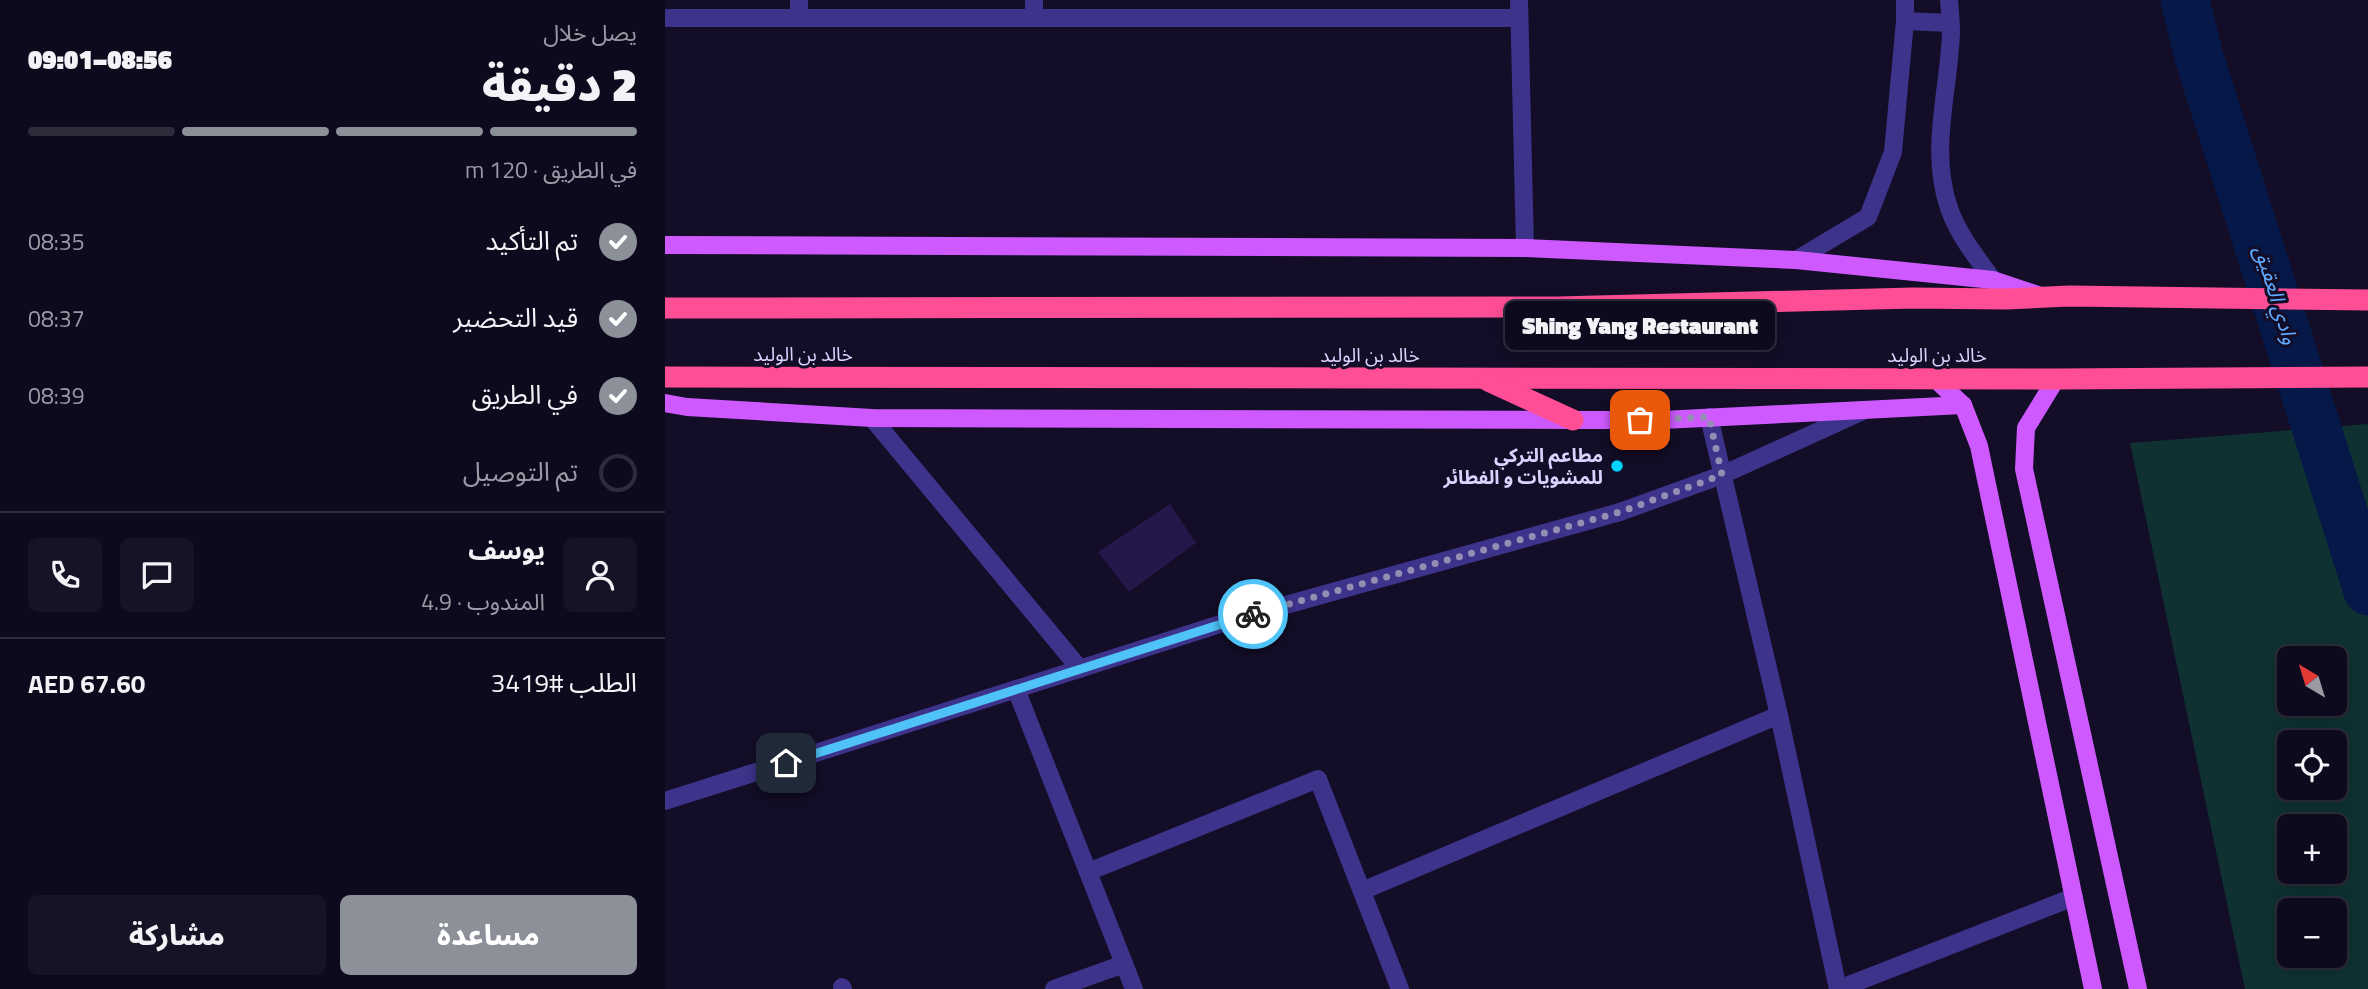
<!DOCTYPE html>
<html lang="ar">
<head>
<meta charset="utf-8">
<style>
	:root { --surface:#0e0a1d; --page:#171326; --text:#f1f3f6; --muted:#9b9aa4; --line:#2e2b3b; --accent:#8c9099 }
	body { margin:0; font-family:"Titillium Web","Noto Sans Arabic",sans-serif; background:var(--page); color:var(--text); direction:rtl; height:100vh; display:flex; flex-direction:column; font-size:26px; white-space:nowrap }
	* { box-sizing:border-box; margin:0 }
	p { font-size:23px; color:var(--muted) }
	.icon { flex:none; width:38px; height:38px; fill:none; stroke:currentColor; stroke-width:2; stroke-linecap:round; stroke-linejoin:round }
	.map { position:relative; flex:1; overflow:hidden; direction:ltr }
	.side { display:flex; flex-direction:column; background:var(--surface); width:665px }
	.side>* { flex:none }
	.needle { width:46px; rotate:322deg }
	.fabs { position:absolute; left:1612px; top:646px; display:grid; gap:14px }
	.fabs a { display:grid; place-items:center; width:70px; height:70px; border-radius:10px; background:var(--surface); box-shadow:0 4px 18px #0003,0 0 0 2px var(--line); font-size:35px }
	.pin { position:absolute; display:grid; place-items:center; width:60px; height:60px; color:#fff; margin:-30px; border-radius:14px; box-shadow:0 4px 10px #0006 }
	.courier { position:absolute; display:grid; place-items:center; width:70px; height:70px; margin:-35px; border:5px solid #4fc3f7; border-radius:50%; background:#fff; color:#222; box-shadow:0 2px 9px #0007 }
	.bubble { position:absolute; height:49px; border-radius:10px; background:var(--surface); box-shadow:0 4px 18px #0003,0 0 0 2px var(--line); font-size:23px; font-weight:800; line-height:49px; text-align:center; direction:rtl }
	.overview em { font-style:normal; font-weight:800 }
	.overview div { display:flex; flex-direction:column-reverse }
	.overview { display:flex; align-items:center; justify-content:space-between; height:119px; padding:0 28px }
	h1 { font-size:46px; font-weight:800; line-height:52px }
	.bar { display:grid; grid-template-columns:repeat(4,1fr); gap:10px 7px; align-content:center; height:84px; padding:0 28px }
	.bar i { height:9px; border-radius:5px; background:var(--line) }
	.bar .current { background:var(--accent) }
	.bar p { grid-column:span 4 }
	.line { display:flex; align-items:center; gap:18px; padding:0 28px; border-top:2px solid var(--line) }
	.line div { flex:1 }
	.round { display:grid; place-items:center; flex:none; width:74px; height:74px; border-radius:10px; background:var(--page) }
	ol { padding:0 28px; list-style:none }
	li { display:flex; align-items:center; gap:21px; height:77px }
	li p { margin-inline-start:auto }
	li .icon { padding:7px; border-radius:50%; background:var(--accent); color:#fff; stroke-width:4 }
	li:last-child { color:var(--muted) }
	li i { width:38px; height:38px; border:4px solid var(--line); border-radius:50% }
	.action { display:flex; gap:14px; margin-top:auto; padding:14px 28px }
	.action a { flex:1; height:80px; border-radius:10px; background:var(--accent); color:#fff; font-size:28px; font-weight:800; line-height:80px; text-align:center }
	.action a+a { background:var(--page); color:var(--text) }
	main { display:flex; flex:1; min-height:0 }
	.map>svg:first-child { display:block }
	.green { fill:#0f3132; fill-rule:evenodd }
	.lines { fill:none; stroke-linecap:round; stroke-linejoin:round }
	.river { stroke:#051848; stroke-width:49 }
	.building { fill:#25174a }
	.minor { stroke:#3d338b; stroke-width:18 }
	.major { stroke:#ce5aff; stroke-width:18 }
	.highway { stroke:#ff4e96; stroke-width:21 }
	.done { stroke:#958eb3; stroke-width:7; stroke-dasharray:0 12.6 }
	.route { stroke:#4fc3f7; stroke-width:9 }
	.poi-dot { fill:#00d2fe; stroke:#130d27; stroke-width:2.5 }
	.labels { text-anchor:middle; stroke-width:6; stroke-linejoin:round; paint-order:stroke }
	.street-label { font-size:19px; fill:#dbd3ff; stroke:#130d27 }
	.poi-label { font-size:19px; font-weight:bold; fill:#dbd3ff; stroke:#130d27; text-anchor:end }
	.water-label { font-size:21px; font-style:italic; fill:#61aaff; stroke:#130d27 }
</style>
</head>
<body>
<main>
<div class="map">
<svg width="1703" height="989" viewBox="0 0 1703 989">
	<rect width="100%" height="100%" fill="#130d27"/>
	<path class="green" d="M1703 424V989H1580L1465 443ZM1624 658H1670V704H1624ZM1624 742H1670V788H1624ZM1624 826H1670V872H1624ZM1624 910H1670V956H1624Z"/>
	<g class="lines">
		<polyline class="river" points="1520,0 1534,57 1703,591"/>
	</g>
	<polygon class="building" points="505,504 531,543 464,592 433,552"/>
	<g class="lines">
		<g class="minor">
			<polyline points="369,0 369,18"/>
			<polyline points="854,0 860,248"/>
			<path d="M1284 0C1285 11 1286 22 1286 32 1284 92 1264 150 1284 208 1294 238 1318 265 1335 290"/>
			<polyline points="0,18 854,18"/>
			<polyline points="134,18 134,0"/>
			<polyline points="1240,21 1285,23"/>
			<polyline points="1131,260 1203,217 1228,152 1240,21 1240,0"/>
			<polyline points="1044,417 1114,715 1173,989"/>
			<polyline points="207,418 415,669"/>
			<polyline points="351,689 469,989"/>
			<polyline points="0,801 574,618 955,512 1057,475 1200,410"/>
			<polyline points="423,872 653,779 735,989"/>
			<polyline points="697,891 1114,715"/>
			<polyline points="177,987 178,989"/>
			<polyline points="389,989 459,964"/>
			<polyline points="1174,989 1409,897"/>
		</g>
		<g class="major">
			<polyline points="0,245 860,248 1131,260 1328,280 1373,295"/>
			<polyline points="1269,378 1298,405 1314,446 1428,989"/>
			<polyline points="1391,379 1361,428 1359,469 1473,989"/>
			<polyline points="0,403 22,407 207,418 908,420 997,420 1298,405"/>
		</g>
		<g class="highway">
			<polyline points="0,308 893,307 1248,298 1341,299 1404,296 1703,300"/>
			<polyline points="0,377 1391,379 1703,377"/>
			<polyline points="823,381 908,420"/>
		</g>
	</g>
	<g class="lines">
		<polyline class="done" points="588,614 955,512 1057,475 1044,417 975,420"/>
		<polyline class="route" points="121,763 588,614"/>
	</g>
	<circle class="poi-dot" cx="952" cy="466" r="7"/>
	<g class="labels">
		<g class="street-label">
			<text x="138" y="361">خالد بن الوليد</text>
			<text x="705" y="362">خالد بن الوليد</text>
			<text x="1272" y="362">خالد بن الوليد</text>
		</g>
		<g class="poi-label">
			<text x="938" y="462">مطاعم التركي<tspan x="938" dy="22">للمشويات و الفطائر</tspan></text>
		</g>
		<g class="water-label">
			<text transform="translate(1611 295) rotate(73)" y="7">وادي العقيق</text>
		</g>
	</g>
</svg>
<div class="fabs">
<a><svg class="needle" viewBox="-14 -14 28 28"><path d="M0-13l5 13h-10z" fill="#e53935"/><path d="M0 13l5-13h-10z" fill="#9b9aa4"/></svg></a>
<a><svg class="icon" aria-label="locate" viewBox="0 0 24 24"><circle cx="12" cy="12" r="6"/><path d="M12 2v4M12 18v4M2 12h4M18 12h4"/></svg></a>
<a>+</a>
<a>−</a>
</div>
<div class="pin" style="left:975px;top:420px;background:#ea580c"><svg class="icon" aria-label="bag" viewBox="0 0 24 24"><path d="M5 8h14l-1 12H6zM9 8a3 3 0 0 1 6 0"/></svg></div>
<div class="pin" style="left:121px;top:763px;background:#1f2937"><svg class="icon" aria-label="home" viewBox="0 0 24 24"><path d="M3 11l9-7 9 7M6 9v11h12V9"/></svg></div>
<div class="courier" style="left:588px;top:614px"><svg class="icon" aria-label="bike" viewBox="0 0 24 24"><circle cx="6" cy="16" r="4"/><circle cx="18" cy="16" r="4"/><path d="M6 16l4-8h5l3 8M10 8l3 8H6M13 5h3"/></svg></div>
<div class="bubble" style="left:840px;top:301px;width:270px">Shing Yang Restaurant</div>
</div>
<section class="side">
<div class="overview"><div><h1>2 دقيقة</h1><p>يصل خلال</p></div><em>08:56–09:01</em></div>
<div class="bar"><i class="current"></i><i class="current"></i><i class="current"></i><i></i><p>في الطريق · 120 m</p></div>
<ol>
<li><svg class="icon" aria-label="check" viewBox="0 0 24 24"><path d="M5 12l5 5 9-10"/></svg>تم التأكيد<p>08:35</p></li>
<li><svg class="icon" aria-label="check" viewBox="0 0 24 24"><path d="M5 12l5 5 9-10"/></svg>قيد التحضير<p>08:37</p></li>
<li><svg class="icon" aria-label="check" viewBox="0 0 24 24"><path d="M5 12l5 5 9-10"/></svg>في الطريق<p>08:39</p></li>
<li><i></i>تم التوصيل</li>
</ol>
<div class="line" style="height:126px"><a class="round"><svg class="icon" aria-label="person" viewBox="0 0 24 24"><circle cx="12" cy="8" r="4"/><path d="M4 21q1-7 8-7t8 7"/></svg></a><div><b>يوسف</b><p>المندوب · 4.9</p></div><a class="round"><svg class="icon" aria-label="chat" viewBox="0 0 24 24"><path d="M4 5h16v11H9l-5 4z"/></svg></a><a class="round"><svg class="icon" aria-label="phone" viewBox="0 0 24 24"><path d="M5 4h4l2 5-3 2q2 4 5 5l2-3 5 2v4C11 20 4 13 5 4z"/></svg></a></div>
<div class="line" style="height:91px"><div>الطلب #3419</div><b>AED 67.60</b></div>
<div class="action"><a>مساعدة</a><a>مشاركة</a></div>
</section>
</main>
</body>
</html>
